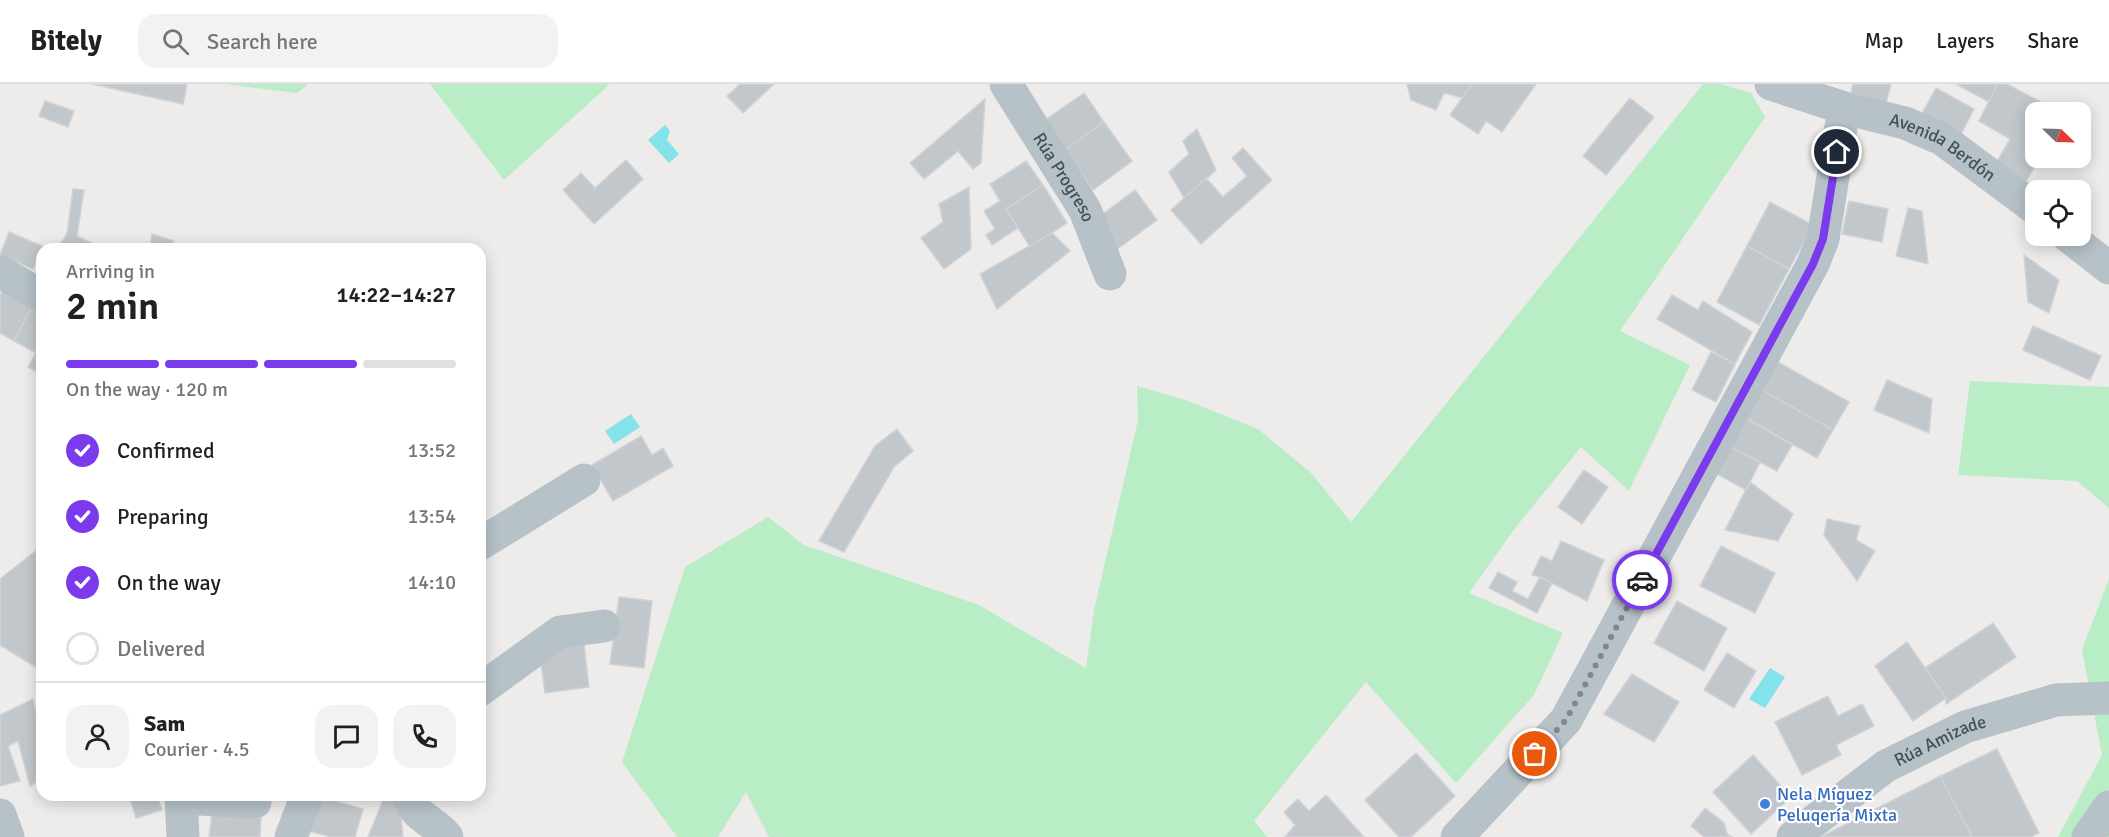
<!DOCTYPE html>
<html lang="en">
<head>
<meta charset="utf-8">
<style>
	:root { --surface:#fff; --page:#f2f2f2; --text:#202124; --muted:#757577; --line:#e0e0e0; --accent:#7c3aed }
	body { margin:0; font-family:Signika,sans-serif; background:var(--page); color:var(--text); height:100vh; display:flex; flex-direction:column; font-size:22px; white-space:nowrap }
	* { box-sizing:border-box; margin:0 }
	p { font-size:20px; color:var(--muted) }
	.icon { flex:none; width:33px; height:33px; fill:none; stroke:currentColor; stroke-width:2; stroke-linecap:round; stroke-linejoin:round }
	.map { position:relative; flex:1; overflow:hidden }
	.drawer { position:absolute; left:36px; top:159px; width:450px; height:558px; display:flex; flex-direction:column; background:var(--surface); border-radius:18px; box-shadow:0 3px 15px #0003 }
	.drawer>* { flex:none }
	.needle { width:39px; rotate:113deg }
	.controls { position:absolute; left:2025px; top:18px; display:grid; gap:12px }
	.controls a { display:grid; place-items:center; width:66px; height:66px; border-radius:12px; background:var(--surface); box-shadow:0 3px 15px #0003; font-size:30px }
	.pin { position:absolute; display:grid; place-items:center; width:51px; height:51px; color:#fff; margin:-26px; border:3px solid #fff; border-radius:50%; box-shadow:0 2px 6px #0007 }
	.courier { position:absolute; display:grid; place-items:center; width:60px; height:60px; margin:-30px; border:4px solid #7c3aed; border-radius:50%; background:#fff; color:#222; box-shadow:0 2px 8px #0007 }
	.head em { font-style:normal; font-weight:600 }
	.head div { display:flex; flex-direction:column-reverse }
	.head { display:flex; align-items:center; justify-content:space-between; height:102px; padding:0 30px }
	h1 { font-size:39px; font-weight:600; line-height:45px }
	.bar { display:grid; grid-template-columns:repeat(4,1fr); gap:9px 6px; align-content:center; height:72px; padding:0 30px }
	.bar i { height:8px; border-radius:4px; background:var(--line) }
	.bar .active { background:var(--accent) }
	.bar p { grid-column:span 4 }
	.line { display:flex; align-items:center; gap:15px; padding:0 30px; border-top:2px solid var(--line) }
	.line div { flex:1 }
	.round { display:grid; place-items:center; flex:none; width:63px; height:63px; border-radius:18px; background:var(--page) }
	ol { padding:0 30px; list-style:none }
	li { display:flex; align-items:center; gap:18px; height:66px }
	li p { margin-inline-start:auto }
	li .icon { padding:6px; border-radius:50%; background:var(--accent); color:#fff; stroke-width:4 }
	li:last-child { color:var(--muted) }
	li i { width:33px; height:33px; border:3px solid var(--line); border-radius:50% }
	header { display:flex; align-items:center; gap:36px; box-sizing:border-box; height:84px; padding:0 30px; background:var(--surface); border-bottom:2px solid var(--line) }
	header strong { font-size:28px }
	nav { display:flex; gap:33px; margin-inline-start:auto; font-size:21px }
	.search { width:420px; height:54px; background:var(--page); display:flex; align-items:center; gap:15px; box-sizing:border-box; padding:0 21px; border-radius:18px; color:var(--muted); font-size:22px }
	.map>svg:first-child { display:block }
	.green { fill:#b8edc6 }
	.water { fill:#84e2eb }
	.building { fill:#c2c7cb; stroke:#cfd2d7; stroke-width:1.5 }
	.lines { fill:none; stroke-linecap:round; stroke-linejoin:round }
	.minor { stroke:#b6c2c8; stroke-width:33 }
	.done { stroke:#80878b; stroke-width:6; stroke-dasharray:0 10.8 }
	.route { stroke:#7c3aed; stroke-width:8 }
	.shop-dot { fill:#3f7fe0; stroke:#fff; stroke-width:2 }
	.labels { text-anchor:middle; stroke-width:4.5; stroke-linejoin:round; paint-order:stroke }
	.street-label { font-size:18px; fill:#445158; stroke:#fff }
	.shop-label { font-size:18px; fill:#366cbe; stroke:#fff; text-anchor:start }
</style>
</head>
<body>
<header>
<strong>Bitely</strong>
<div class="search"><svg class="icon" aria-label="search" viewBox="0 0 24 24"><circle cx="10" cy="10" r="6"/><path d="M15 15l6 6"/></svg>Search here</div>
<nav><a>Map</a><a>Layers</a><a>Share</a></nav>
</header>
<div class="map">
<svg width="2109" height="753" viewBox="0 0 2109 753">
	<rect width="100%" height="100%" fill="#eeebeb"/>
	<g class="green">
		<polygon points="225,0 309,0 297,9"/>
		<polygon points="430,0 610,0 504,96"/>
		<polygon points="1703,0 1721,0 1751,9 1765,33 1620,247 1690,281 1629,407 1581,363 1512,448 1469,509 1563,549 1534,611 1456,699 1366,598 1254,737 1267,753 769,753 746,708 718,753 677,753 622,678 685,483 768,433 804,461 979,521 1086,584 1094,526 1138,336 1137,302 1185,316 1258,345 1311,389 1351,438"/>
		<polygon points="1970,297 2109,303 2109,424 2077,397 1958,391"/>
		<polygon points="2109,495 2109,753 2058,753 2102,671 2082,566"/>
	</g>
	<g class="water">
		<polygon points="665,41 670,47 667,56 679,70 669,79 648,56"/>
		<polygon points="631,330 640,343 614,360 605,347"/>
		<polygon points="1770,584 1785,593 1765,624 1749,615"/>
	</g>
	<g class="building">
		<polygon points="92,0 187,0 183,20"/>
		<polygon points="740,0 774,0 743,29 727,12"/>
		<polygon points="1407,0 1472,0 1462,14 1444,9 1436,26 1411,16"/>
		<polygon points="1472,0 1536,0 1502,48 1486,37 1478,50 1450,31"/>
		<polygon points="1853,0 1891,0 1886,19 1851,9"/>
		<polygon points="1956,0 1998,0 1989,18"/>
		<polygon points="1998,0 2007,0 2059,28 2036,28 2036,74 2040,74 2025,99 1995,81 2010,55 1979,37"/>
		<polygon points="1936,4 1974,25 1959,54 1920,33"/>
		<polygon points="1084,9 1104,38 1065,66 1044,37"/>
		<polygon points="1630,14 1654,33 1606,91 1583,72"/>
		<polygon points="985,15 981,79 973,85 958,67 924,95 910,79"/>
		<polygon points="45,17 74,27 68,43 39,32"/>
		<polygon points="1104,38 1132,77 1093,106 1065,66"/>
		<polygon points="1197,45 1216,86 1184,114 1169,88 1189,70 1183,57"/>
		<polygon points="1243,64 1272,96 1201,160 1171,126 1206,94 1223,113 1247,92 1232,74"/>
		<polygon points="626,76 643,95 594,140 563,106 581,89 595,104"/>
		<polygon points="1026,77 1043,101 1006,125 1018,144 992,161 986,151 995,145 984,127 1000,117 990,100"/>
		<polygon points="1043,101 1067,139 1030,163 1006,125"/>
		<polygon points="969,103 971,165 944,185 921,154 943,138 939,120"/>
		<polygon points="73,105 84,106 77,152 104,165 57,165 67,150"/>
		<polygon points="1135,106 1157,136 1116,166 1095,136"/>
		<polygon points="1849,117 1888,125 1882,158 1842,150"/>
		<polygon points="1770,118 1813,141 1789,185 1747,162"/>
		<polygon points="1908,124 1922,127 1928,180 1896,172"/>
		<polygon points="9,148 42,162 33,185 0,171"/>
		<polygon points="1052,149 1070,167 997,225 980,190"/>
		<polygon points="152,150 174,157 172,165 150,165"/>
		<polygon points="1747,162 1789,185 1759,241 1717,218"/>
		<polygon points="2024,171 2059,196 2049,229 2028,218"/>
		<polygon points="4,205 33,221 14,257 0,249 0,211"/>
		<polygon points="1672,211 1698,226 1703,217 1752,248 1735,280 1657,235"/>
		<polygon points="33,221 42,226 42,258 36,269 14,257"/>
		<polygon points="2033,242 2101,272 2090,296 2023,266"/>
		<polygon points="42,258 42,291 28,283"/>
		<polygon points="1711,268 1735,280 1716,318 1692,306"/>
		<polygon points="1776,277 1849,318 1833,346 1760,305"/>
		<polygon points="1887,296 1932,315 1929,349 1874,326"/>
		<polygon points="1760,305 1833,346 1817,374 1744,333"/>
		<polygon points="1744,333 1792,361 1777,387 1729,362"/>
		<polygon points="897,345 913,367 894,383 844,468 819,457 875,362"/>
		<polygon points="641,352 652,371 663,364 673,382 613,417 592,381"/>
		<polygon points="1729,362 1760,378 1746,406 1715,389"/>
		<polygon points="1584,386 1608,403 1582,440 1558,423"/>
		<polygon points="1750,398 1793,430 1778,457 1725,446"/>
		<polygon points="1827,435 1860,442 1856,456 1875,467 1857,497 1824,451"/>
		<polygon points="1561,457 1604,476 1587,517 1540,493 1532,491 1541,472 1552,477"/>
		<polygon points="42,462 42,587 0,561 0,495"/>
		<polygon points="1721,462 1775,489 1755,529 1700,502"/>
		<polygon points="1498,488 1517,498 1512,507 1528,515 1540,493 1552,499 1537,529 1489,504"/>
		<polygon points="619,513 652,517 644,584 610,580"/>
		<polygon points="1677,517 1727,544 1704,587 1654,559"/>
		<polygon points="1993,539 2016,573 1946,620 1946,614 1925,584"/>
		<polygon points="1907,558 1946,614 1913,637 1875,582"/>
		<polygon points="584,560 589,603 545,609 539,565"/>
		<polygon points="1727,569 1756,587 1734,624 1704,606"/>
		<polygon points="1632,590 1679,618 1654,658 1604,630"/>
		<polygon points="1828,612 1838,632 1862,620 1874,642 1836,661 1841,671 1802,691 1775,638"/>
		<polygon points="33,615 42,656 42,695 30,702 18,657 8,662 20,697 0,702 0,631"/>
		<polygon points="1997,665 2039,749 2030,753 1972,753 1940,692"/>
		<polygon points="1416,669 1455,712 1411,753 1399,753 1365,716"/>
		<polygon points="1753,671 1791,713 1751,750 1713,708"/>
		<polygon points="1940,692 1972,753 1821,753"/>
		<polygon points="129,711 157,711 162,726 136,734"/>
		<polygon points="314,711 363,725 355,753 331,753 304,746"/>
		<polygon points="372,711 399,711 403,753 368,753 384,714"/>
		<polygon points="1326,711 1364,753 1285,753 1295,741 1284,728 1298,715 1309,727"/>
		<polygon points="1705,724 1724,739 1727,750 1732,753 1704,753 1691,742"/>
		<polygon points="212,729 261,734 260,753 209,753"/>
	</g>
	<g class="lines">
		<g class="minor">
			<path id="s1" d="M1006 0 1085 126 1110 190"/>
			<path id="s2" d="M1771 0 1844 24 1905 39 1942 55 2036 125"/>
			<polyline points="2068,152 2109,184"/>
			<polyline points="0,188 42,212"/>
			<polyline points="480,460 584,396"/>
			<polyline points="480,606 560,548 604,542"/>
			<polyline points="181,711 183,753"/>
			<path d="M408 711C415 735 433 735 447 753"/>
			<polyline points="181,714 255,718"/>
			<polyline points="0,731 8,753"/>
			<polyline points="291,753 307,711"/>
			<polyline points="1457,753 1566,636 1813,180 1823,155 1844,24"/>
			<path id="s3" d="M1793 753 1886 682 1965 643 2056 616 2109 614"/>
			<polyline points="2088,753 2109,723"/>
		</g>
	</g>
	<g class="lines">
		<polyline class="done" points="1535,670 1566,636 1642,496"/>
		<polyline class="route" points="1642,496 1813,180 1823,155 1837,68"/>
	</g>
	<circle class="shop-dot" cx="1765" cy="720" r="6"/>
	<g class="labels">
		<g class="street-label">
			<text dy="6" stroke="none"><textPath href="#s2" startOffset="184">Avenida Berdón</textPath></text>
			<text dy="6" stroke="none"><textPath href="#s1" startOffset="110">Rúa Progreso</textPath></text>
			<text dy="6" stroke="none"><textPath href="#s3" startOffset="177">Rúa Amizade</textPath></text>
		</g>
		<g class="shop-label">
			<text x="1777" y="716">Nela Míguez<tspan x="1777" dy="21">Peluqería Mixta</tspan></text>
		</g>
	</g>
</svg>
<div class="controls">
<a><svg class="needle" viewBox="-14 -14 28 28"><path d="M0-13l5 13h-10z" fill="#e53935"/><path d="M0 13l5-13h-10z" fill="#757577"/></svg></a>
<a><svg class="icon" aria-label="locate" viewBox="0 0 24 24"><circle cx="12" cy="12" r="6"/><path d="M12 2v4M12 18v4M2 12h4M18 12h4"/></svg></a>
</div>
<div class="pin" style="left:1535px;top:670px;background:#ea580c"><svg class="icon" aria-label="bag" viewBox="0 0 24 24"><path d="M5 8h14l-1 12H6zM9 8a3 3 0 0 1 6 0"/></svg></div>
<div class="pin" style="left:1837px;top:68px;background:#1f2937"><svg class="icon" aria-label="home" viewBox="0 0 24 24"><path d="M3 11l9-7 9 7M6 9v11h12V9"/></svg></div>
<div class="courier" style="left:1642px;top:496px"><svg class="icon" aria-label="car" viewBox="0 0 24 24"><path d="M5 17H2v-5l4-1 3-4h7l3 4 3 1v5h-3M9 17h6M6 11h13"/><circle cx="7" cy="17" r="2"/><circle cx="17" cy="17" r="2"/></svg></div>
<section class="drawer">
<div class="head"><div><h1>2 min</h1><p>Arriving in</p></div><em>14:22–14:27</em></div>
<div class="bar"><i class="active"></i><i class="active"></i><i class="active"></i><i></i><p>On the way · 120 m</p></div>
<ol>
<li><svg class="icon" aria-label="check" viewBox="0 0 24 24"><path d="M5 12l5 5 9-10"/></svg>Confirmed<p>13:52</p></li>
<li><svg class="icon" aria-label="check" viewBox="0 0 24 24"><path d="M5 12l5 5 9-10"/></svg>Preparing<p>13:54</p></li>
<li><svg class="icon" aria-label="check" viewBox="0 0 24 24"><path d="M5 12l5 5 9-10"/></svg>On the way<p>14:10</p></li>
<li><i></i>Delivered</li>
</ol>
<div class="line" style="height:108px"><a class="round"><svg class="icon" aria-label="person" viewBox="0 0 24 24"><circle cx="12" cy="8" r="4"/><path d="M4 21q1-7 8-7t8 7"/></svg></a><div><b>Sam</b><p>Courier · 4.5</p></div><a class="round"><svg class="icon" aria-label="chat" viewBox="0 0 24 24"><path d="M4 5h16v11H9l-5 4z"/></svg></a><a class="round"><svg class="icon" aria-label="phone" viewBox="0 0 24 24"><path d="M5 4h4l2 5-3 2q2 4 5 5l2-3 5 2v4C11 20 4 13 5 4z"/></svg></a></div>
</section>
</div>
</body>
</html>
